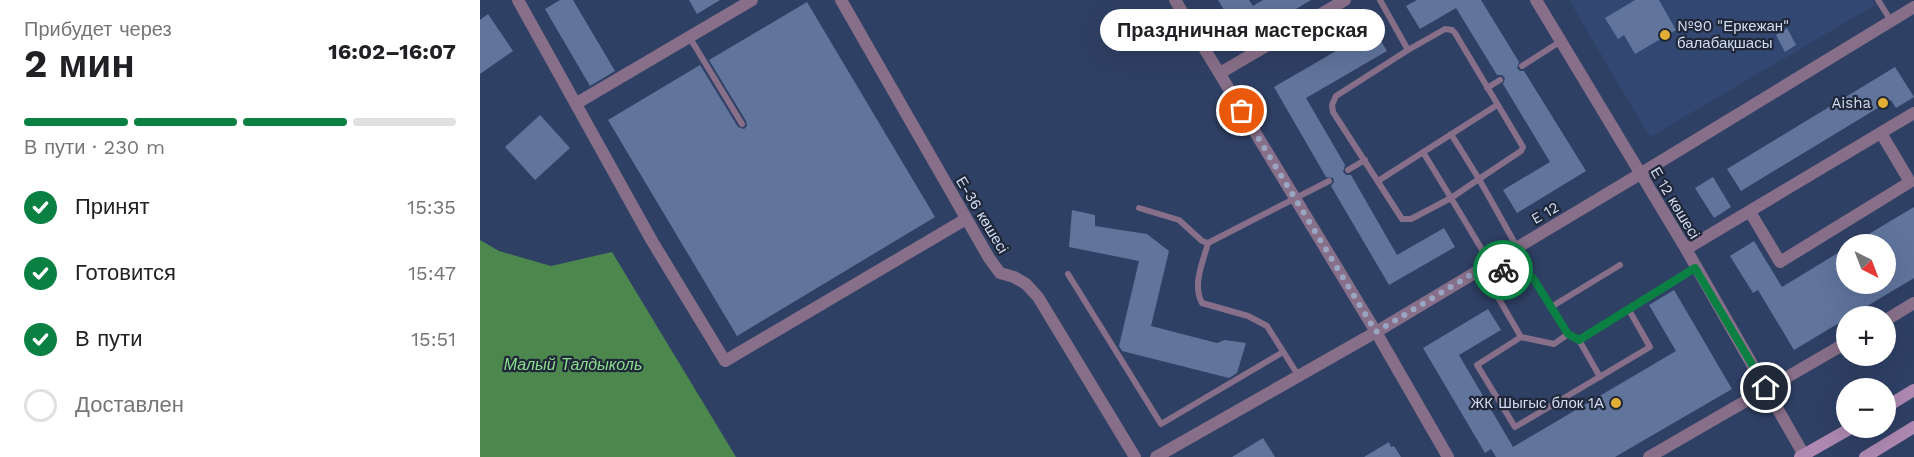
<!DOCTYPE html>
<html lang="ru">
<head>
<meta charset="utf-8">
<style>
	:root { --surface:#fff; --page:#f2f2f2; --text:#202124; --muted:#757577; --line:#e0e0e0; --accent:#0b8043 }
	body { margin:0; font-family:"Work Sans",sans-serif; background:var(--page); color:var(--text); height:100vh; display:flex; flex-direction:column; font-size:22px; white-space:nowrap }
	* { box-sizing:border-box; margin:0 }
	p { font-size:20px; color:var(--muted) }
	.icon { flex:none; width:33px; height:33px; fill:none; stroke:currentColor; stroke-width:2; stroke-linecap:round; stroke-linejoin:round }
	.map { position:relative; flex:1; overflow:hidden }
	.sheet { display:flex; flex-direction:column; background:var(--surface); width:480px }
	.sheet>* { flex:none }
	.needle { width:39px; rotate:138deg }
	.fabs { position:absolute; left:1356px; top:234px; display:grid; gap:12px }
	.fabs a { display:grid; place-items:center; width:60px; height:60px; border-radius:50%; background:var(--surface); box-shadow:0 6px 24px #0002; font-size:30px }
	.pin { position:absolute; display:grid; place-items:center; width:51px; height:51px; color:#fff; margin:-26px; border:3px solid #fff; border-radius:50%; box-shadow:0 2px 6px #0007 }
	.courier { position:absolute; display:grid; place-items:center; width:60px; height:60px; margin:-30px; border:4px solid #0b8043; border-radius:50%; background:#fff; color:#222; box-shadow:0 2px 8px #0007 }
	.bubble { position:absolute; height:42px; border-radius:21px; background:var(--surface); box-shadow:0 6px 24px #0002; font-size:20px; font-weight:700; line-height:42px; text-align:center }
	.head em { font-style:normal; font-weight:700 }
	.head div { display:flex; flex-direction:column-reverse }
	.head { display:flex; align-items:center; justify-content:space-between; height:102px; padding:0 24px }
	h1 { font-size:39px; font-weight:700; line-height:45px }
	.bar { display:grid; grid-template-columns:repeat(4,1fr); gap:9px 6px; align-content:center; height:72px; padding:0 24px }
	.bar i { height:8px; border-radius:4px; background:var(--line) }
	.bar .selected { background:var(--accent) }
	.bar p { grid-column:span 4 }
	ol { padding:0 24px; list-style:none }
	li { display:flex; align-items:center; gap:18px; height:66px }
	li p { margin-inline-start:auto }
	li .icon { padding:6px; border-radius:50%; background:var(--accent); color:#fff; stroke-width:4 }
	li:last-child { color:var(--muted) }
	li i { width:33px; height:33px; border:3px solid var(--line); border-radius:50% }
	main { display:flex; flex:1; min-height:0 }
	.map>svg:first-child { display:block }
	.built { fill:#334773 }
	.water { fill:#4c884e }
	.building { fill:#60749c }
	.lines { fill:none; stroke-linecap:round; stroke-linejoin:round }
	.lane { stroke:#886f89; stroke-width:6 }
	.street { stroke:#886f89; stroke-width:12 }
	.secondary { stroke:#ae88b1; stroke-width:12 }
	.done { stroke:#99a6c2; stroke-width:6; stroke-dasharray:0 10.8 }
	.route { stroke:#0b8043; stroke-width:8 }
	.poi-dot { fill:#e2af34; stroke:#1f2738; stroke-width:2 }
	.labels { text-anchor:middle; stroke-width:4.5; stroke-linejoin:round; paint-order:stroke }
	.poi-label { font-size:15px; fill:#d2ddf4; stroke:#1f2738; text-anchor:end }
	.street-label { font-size:15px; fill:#d2ddf4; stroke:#1f2738 }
	.water-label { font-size:16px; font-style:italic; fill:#8cde8d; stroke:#1f2738 }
</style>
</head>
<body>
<main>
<section class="sheet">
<div class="head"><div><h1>2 мин</h1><p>Прибудет через</p></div><em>16:02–16:07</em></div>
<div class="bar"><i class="selected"></i><i class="selected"></i><i class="selected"></i><i></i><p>В пути · 230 m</p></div>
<ol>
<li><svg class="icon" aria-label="check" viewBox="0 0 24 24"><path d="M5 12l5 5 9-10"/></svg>Принят<p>15:35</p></li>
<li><svg class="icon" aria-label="check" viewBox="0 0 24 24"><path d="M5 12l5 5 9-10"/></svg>Готовится<p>15:47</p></li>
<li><svg class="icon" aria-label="check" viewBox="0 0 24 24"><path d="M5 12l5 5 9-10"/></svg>В пути<p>15:51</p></li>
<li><i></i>Доставлен</li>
</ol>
</section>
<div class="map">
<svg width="1434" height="457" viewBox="0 0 1434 457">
	<rect width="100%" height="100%" fill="#2f4065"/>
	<polygon class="built" points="1089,0 1392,0 1395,5 1170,137"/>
	<polygon class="water" points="0,240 19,251 71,266 132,252 256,457 0,457"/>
	<g class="building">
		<polygon points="80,0 93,0 135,71 110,86 65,9"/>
		<polygon points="209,0 240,0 217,14"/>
		<polygon points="738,0 769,0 773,6 783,0 831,0 763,41"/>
		<polygon points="937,0 1001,0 1039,62 1037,68 1040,71 1044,71 1106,171 1037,213 1023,190 1070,162 1023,84 1025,78 1022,75 1017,75 976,8 940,29 926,6"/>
		<polygon points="1155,0 1179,0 1196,30 1155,54 1144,35 1138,39 1125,18"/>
		<polygon points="327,2 455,217 257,336 128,120 220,65 258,127 264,129 267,126 266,121 229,60"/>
		<polygon points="8,14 33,51 0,74 0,20"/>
		<polygon points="1307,28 1316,45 1305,52 1296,35"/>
		<polygon points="894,29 907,51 826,98 865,165 863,172 866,175 871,175 917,255 964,228 975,247 909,285 851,186 854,182 853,178 846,177 794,87"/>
		<polygon points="1415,67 1434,97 1416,108 1411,100 1261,191 1247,169"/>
		<polygon points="60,115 90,148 55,180 25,147"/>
		<polygon points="1233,177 1251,207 1234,218 1215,188"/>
		<polygon points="1434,207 1434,278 1314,350 1278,290 1273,293 1250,256 1274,241 1302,287 1366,248 1366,284 1406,284 1406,244 1372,244"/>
		<polygon points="592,210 615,215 615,226 667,234 689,251 671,326 737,343 745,340 766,343 757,373 749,378 642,351 639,346 659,261 589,247"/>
		<polygon points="1194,290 1252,389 1135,457 1016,457 1011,449 1005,453 943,348 1008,309 1021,330 979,355 1033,447 1196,351 1169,305"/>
		<polygon points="783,438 795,457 752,457"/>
		<polygon points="909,442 911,447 914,446 921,457 884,457"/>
	</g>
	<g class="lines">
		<g class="lane">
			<polyline points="900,0 928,50"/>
			<polyline points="1398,0 1411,21"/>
			<polyline points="210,38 262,124"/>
			<polyline points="1042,66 1081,41"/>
			<polyline points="1007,88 1020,80"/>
			<polyline points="943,152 971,198 999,179 971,134"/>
			<polyline points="868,170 885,160"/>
			<polyline points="898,181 1017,105"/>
			<polyline points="659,208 699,220 722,241 728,243 849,181"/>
			<path d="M728 243C723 262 712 285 722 303L768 316 787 326 818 375"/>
			<polyline points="1017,259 1026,275 1016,294 1041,337"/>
			<polyline points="1010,263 971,198 931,219 922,219 853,112 852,105 856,96 928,50 965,29 972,30 975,33 1043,147 1041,151 999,179 1037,247"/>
			<polyline points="588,274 681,424 803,352"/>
			<polyline points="1026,275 1053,278 1088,334"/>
			<polyline points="1071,307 1140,265"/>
			<polyline points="1149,310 1170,347 1035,427 997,365 1041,337 1074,344 1088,334 1099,340 1215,268"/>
			<polyline points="1099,340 1120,377"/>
		</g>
		<g class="street">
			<polyline points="38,0 172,241 245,361 486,219"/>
			<polyline points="361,0 509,258 520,273 534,277 546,284 558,297 655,457"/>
			<polyline points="695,0 896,332 968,457"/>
			<polyline points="1056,0 1206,249 1324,455"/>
			<polyline points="740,73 865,0"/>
			<polyline points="97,103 272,0"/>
			<polyline points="1270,212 1300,262 1430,182 1401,133"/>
			<polyline points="1206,249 1434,113"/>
			<polyline points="1406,320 1434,303"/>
			<polyline points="676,457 896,332 1160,174 1434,7"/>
			<polyline points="1169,457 1366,343"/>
		</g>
		<g class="secondary">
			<polyline points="1406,407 1434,390"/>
			<polyline points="1320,457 1371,428"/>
			<polyline points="1385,457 1434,427"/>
		</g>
	</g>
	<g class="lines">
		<polyline class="done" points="762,111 896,332 1017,259 1023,270"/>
		<polyline class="route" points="1023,270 1026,275 1053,278 1088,334 1099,340 1215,268 1286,388"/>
	</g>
	<g class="poi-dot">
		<circle cx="1185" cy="35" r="6"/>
		<circle cx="1403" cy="103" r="6"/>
		<circle cx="1136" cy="403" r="6"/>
	</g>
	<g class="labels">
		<g class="poi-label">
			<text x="1197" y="31" text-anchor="start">№90 "Еркежан"<tspan x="1197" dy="17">балабақшасы</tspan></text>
			<text x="1391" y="108">Aisha</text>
			<text x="1124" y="408">ЖК Шыгыс блок 1А</text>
		</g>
		<g class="street-label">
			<text transform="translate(1195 203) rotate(59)" y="5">Е 12 көшесі</text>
			<text transform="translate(1065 213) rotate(-30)" y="5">E 12</text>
			<text transform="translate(502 215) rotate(59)" y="5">Е-36 көшесі</text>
		</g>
		<g class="water-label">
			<text x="93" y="370">Малый Талдыколь</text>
		</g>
	</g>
</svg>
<div class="fabs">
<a><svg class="needle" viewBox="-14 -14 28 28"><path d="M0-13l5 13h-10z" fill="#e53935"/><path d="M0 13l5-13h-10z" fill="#757577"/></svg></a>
<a>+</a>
<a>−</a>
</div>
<div class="pin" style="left:762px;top:111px;background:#ea580c"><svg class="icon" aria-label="bag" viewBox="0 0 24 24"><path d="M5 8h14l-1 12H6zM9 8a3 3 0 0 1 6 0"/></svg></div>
<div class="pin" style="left:1286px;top:388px;background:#1f2937"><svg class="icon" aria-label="home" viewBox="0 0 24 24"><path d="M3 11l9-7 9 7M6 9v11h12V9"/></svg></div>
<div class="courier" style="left:1023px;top:270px"><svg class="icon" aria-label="bike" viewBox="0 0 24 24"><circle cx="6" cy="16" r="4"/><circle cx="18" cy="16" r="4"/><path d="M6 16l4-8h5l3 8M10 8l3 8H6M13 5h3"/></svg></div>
<div class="bubble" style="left:620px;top:9px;width:285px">Праздничная мастерская</div>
</div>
</main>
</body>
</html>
